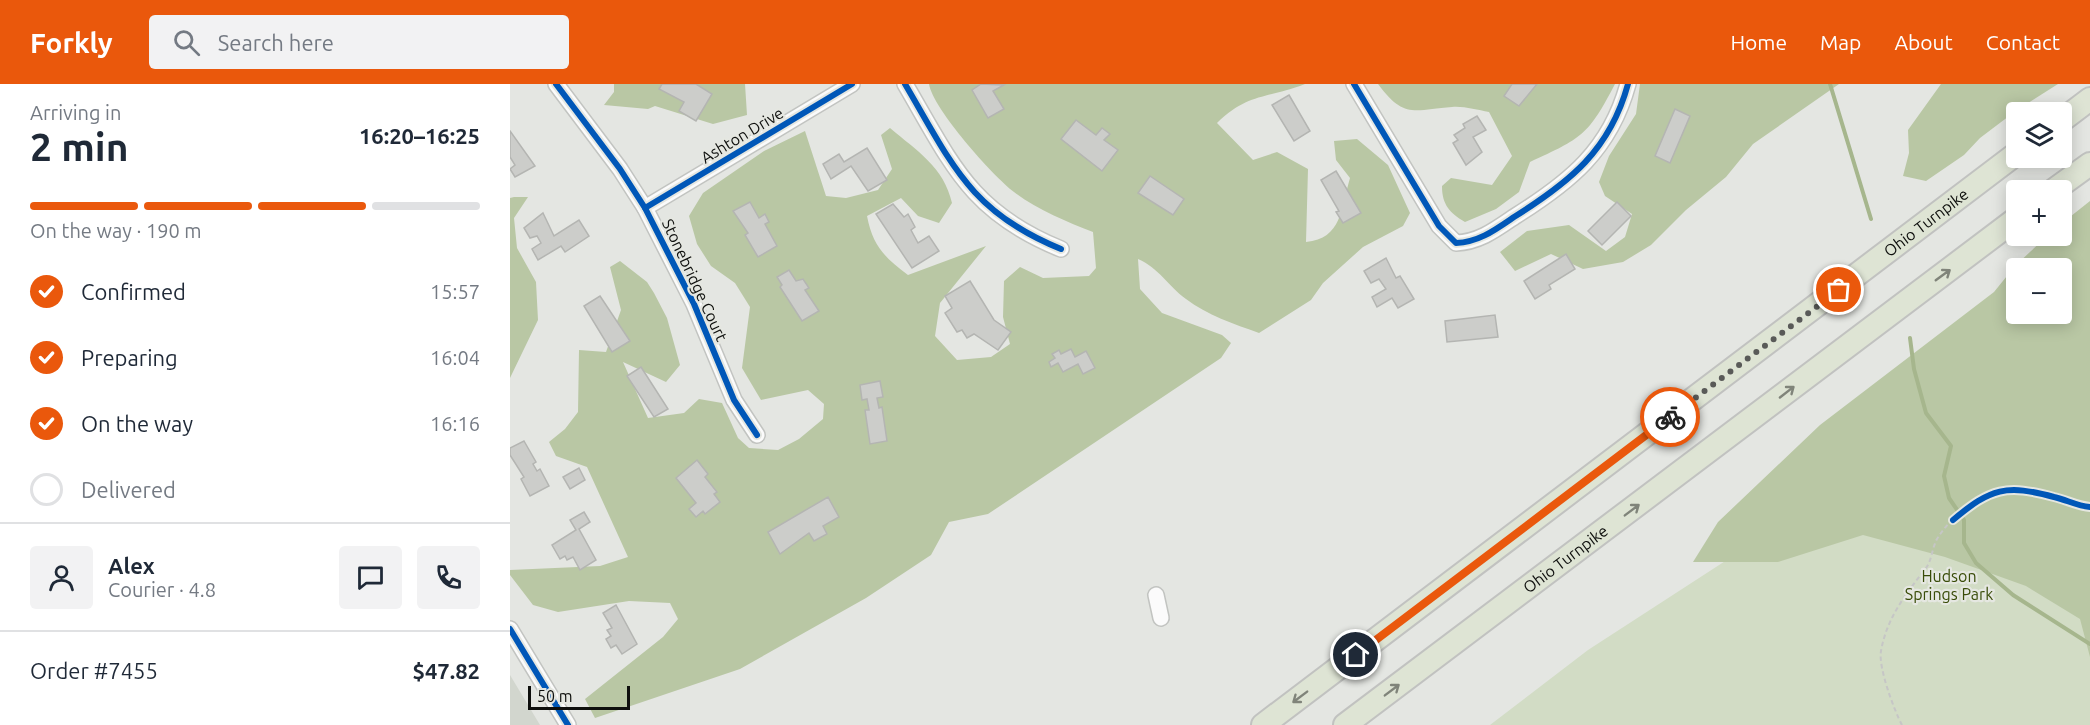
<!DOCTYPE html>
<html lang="en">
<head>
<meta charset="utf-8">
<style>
	:root { --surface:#fff; --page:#f2f2f3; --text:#1f2937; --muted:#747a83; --line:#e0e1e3; --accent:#ea580c }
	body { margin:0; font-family:Ubuntu,sans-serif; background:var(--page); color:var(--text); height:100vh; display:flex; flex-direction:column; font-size:22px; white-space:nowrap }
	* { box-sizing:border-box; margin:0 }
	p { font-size:20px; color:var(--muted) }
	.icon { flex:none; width:33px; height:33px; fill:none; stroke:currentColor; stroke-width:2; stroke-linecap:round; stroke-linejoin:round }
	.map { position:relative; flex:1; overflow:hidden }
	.panel { display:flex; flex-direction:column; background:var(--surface); width:510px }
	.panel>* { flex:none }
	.fabs { position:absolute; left:1496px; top:18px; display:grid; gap:12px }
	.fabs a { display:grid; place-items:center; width:66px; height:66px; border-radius:6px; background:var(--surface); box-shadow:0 3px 15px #0003; font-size:30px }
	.scale { position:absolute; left:18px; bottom:15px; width:102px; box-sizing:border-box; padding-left:6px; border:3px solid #0e0f0d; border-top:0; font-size:16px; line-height:21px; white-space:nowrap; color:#0e0f0d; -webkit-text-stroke:4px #e5e7e1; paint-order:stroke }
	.pin { position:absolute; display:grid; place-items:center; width:51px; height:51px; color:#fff; margin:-26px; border:3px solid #fff; border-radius:50%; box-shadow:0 2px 6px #0007 }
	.courier { position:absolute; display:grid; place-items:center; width:60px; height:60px; margin:-30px; border:4px solid #ea580c; border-radius:50%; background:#fff; color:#222; box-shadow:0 2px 8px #0007 }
	.summary em { font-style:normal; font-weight:700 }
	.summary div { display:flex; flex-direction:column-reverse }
	.summary { display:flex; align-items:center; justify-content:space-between; height:102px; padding:0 30px }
	h1 { font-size:39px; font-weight:700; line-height:45px }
	.bar { display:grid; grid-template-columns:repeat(4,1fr); gap:9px 6px; align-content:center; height:72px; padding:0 30px }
	.bar i { height:8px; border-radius:4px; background:var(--line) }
	.bar .active { background:var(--accent) }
	.bar p { grid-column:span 4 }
	.line { display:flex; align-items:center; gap:15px; padding:0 30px; border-top:2px solid var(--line) }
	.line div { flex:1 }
	.round { display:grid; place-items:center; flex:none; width:63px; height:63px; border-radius:6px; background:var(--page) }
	ol { padding:0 30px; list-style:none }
	li { display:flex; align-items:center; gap:18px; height:66px }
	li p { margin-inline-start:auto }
	li .icon { padding:6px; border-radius:50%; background:var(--accent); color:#fff; stroke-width:4 }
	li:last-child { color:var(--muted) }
	li i { width:33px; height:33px; border:3px solid var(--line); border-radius:50% }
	header { display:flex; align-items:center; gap:36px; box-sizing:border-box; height:84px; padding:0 30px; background:var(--accent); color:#fff }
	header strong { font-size:28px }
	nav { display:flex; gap:33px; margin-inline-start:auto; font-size:21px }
	.search { width:420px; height:54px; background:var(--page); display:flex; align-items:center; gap:15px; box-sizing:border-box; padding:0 21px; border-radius:6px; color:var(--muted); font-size:22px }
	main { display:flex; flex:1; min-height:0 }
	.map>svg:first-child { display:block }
	.built { fill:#d2d6ce }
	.green { fill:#d2dcc5 }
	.forest { fill:#b9c7a4; fill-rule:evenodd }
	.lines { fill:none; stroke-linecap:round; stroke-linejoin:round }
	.stream { stroke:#a6b68d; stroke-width:4 }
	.building { fill:#cccdca; stroke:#b4b5b2; stroke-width:1.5 }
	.minor-casing { stroke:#c2c4c1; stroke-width:18 }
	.highway-casing { stroke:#c1c2c0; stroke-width:26 }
	.path { stroke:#c6c6c6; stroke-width:2; stroke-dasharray:4.5 3; stroke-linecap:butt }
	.minor { stroke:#fbfbfb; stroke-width:15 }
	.highway { stroke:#dee4d4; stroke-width:22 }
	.cycleway-casing { stroke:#e5e7e1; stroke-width:10 }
	.cycleway { stroke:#0057b8; stroke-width:6 }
	.oneway { stroke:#80847a }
	.done { stroke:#595a58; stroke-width:6; stroke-dasharray:0 10.8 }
	.route { stroke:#ea580c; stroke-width:8 }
	.labels { text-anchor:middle; stroke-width:4.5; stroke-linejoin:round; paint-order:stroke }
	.street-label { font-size:16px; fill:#0e0f0d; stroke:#e5e7e1 }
	.park-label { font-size:16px; fill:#394c08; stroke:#e5e7e1 }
</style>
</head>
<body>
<header>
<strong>Forkly</strong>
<div class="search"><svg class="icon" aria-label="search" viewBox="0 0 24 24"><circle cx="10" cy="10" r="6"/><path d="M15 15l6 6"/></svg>Search here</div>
<nav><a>Home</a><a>Map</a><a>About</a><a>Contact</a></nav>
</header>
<main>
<section class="panel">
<div class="summary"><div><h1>2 min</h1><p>Arriving in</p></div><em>16:20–16:25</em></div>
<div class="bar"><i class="active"></i><i class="active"></i><i class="active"></i><i></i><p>On the way · 190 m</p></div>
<ol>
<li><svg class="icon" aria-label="check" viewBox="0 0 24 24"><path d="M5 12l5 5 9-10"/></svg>Confirmed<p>15:57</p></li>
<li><svg class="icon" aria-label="check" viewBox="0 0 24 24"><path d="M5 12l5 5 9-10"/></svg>Preparing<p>16:04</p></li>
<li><svg class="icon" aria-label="check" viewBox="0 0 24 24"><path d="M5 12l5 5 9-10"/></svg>On the way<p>16:16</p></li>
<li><i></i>Delivered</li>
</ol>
<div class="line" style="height:108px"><a class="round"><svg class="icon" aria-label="person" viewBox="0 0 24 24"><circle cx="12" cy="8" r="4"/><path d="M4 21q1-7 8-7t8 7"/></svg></a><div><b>Alex</b><p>Courier · 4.8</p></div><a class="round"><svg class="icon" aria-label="chat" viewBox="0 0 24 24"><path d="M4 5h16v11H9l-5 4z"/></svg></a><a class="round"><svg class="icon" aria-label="phone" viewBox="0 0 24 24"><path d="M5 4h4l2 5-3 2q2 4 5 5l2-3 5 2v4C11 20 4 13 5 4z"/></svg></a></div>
<div class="line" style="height:78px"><div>Order #7455</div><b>$47.82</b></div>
</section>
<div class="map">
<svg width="1580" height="641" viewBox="0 0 1580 641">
	<rect width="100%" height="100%" fill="#e4e6e2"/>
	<polygon class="built" points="0,591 30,641 0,641"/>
	<polygon class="green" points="1580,163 1580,641 980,641 1078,566 1297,424 1506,230 1551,230 1551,184"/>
	<g class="forest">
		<polygon points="104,0 235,0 237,31 203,40 145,22 138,25 94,21 104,8"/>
		<path d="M419 0H795C757 15 739 8 707 39L743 76 767 68 798 85 796 158C832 155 831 124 840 94L826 76 824 57 847 55 878 81 900 129 893 142 853 163 813 199 801 216 749 249C724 240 697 231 676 215 658 202 649 184 628 175L630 205 652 229 712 251 721 259 711 274 478 430 439 438 421 471 356 514 230 585 85 634 75 615 153 553 168 535 160 519 119 517 48 528 23 521 0 491V486L90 482 118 473 77 383 46 372 39 358 55 345 68 328 69 266 96 268 111 226 100 183 110 177 137 198 144 209 157 234 170 281 156 298 113 278 138 334 174 329 189 315 212 319 228 354 239 364 268 366 289 355 313 335 314 320 298 306 251 316 232 284 240 223 225 199 201 182 187 160 179 132 193 109 254 67 295 47 316 112 336 114 368 106 382 85 371 51 380 44C407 67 434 83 442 119L429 139 408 132 391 114 357 132C363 162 374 173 398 191L476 162 430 219 425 252 447 276 481 273 500 260 493 233 494 197 510 183 533 194 579 192 586 184 583 148C557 138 526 125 504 108 483 92 423 25 419 0Z"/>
		<path d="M868 0H1105C1078 52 1072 54 1020 78L1009 108 986 125 955 138C940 129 932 121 932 102L941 94 982 101 1002 72 979 28C967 26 954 22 942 23 903 26 894 35 868 0Z"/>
		<polygon points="1130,0 1329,0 1243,60 1216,93 1176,126 1141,161 1113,178 1073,185 1041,170 1005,187 990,168 1017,147 1059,141 1096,167 1115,153 1122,130 1095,112 1089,98 1099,72 1126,30"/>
		<polygon points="1431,0 1548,0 1507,26 1470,54 1454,71 1416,97 1393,92 1399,69 1398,46"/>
		<polygon points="4,113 18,113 4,134 7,164 26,198 28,236 0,294 0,114"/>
		<path d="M1580 117V573L1570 535 1516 502 1435 473 1353 451 1268 478H1183L1208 438 1310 341 1484 208 1505 182 1537 152H1551V140ZM1506 184H1551V230H1506Z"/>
	</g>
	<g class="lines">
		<g class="stream">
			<polyline points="1320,0 1361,135"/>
			<polyline points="1400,254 1404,285 1416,329 1441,362 1434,392 1439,414 1454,436 1454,459 1466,479 1503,511 1580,560"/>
		</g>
	</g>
	<g class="building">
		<polygon points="152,0 186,0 202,10 186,37 169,27 174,18 149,5"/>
		<polygon points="471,0 494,1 483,7 494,25 478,34 462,6"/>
		<polygon points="1002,0 1027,0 1009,22 994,12"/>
		<polygon points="779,11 800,47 784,57 762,21"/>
		<polygon points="1165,25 1180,32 1160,79 1145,72"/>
		<polygon points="967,32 976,46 963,53 972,68 956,81 943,59 948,56 944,51 955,44 953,40"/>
		<polygon points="566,36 586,51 592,44 600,50 594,56 608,66 592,87 551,55"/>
		<polygon points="0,47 25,82 5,93 0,85 5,81 0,73"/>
		<polygon points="357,64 377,96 358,107 341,82 321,95 313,80 329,70 334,78"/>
		<polygon points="826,87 851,129 833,139 826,128 829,127 811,96"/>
		<polygon points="640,92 674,115 663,131 628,109"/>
		<polygon points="240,118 249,134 255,130 259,138 255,140 267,162 248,173 235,151 238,149 223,127"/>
		<polygon points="1107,118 1121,132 1092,161 1078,147"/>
		<polygon points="383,120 394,133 398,130 405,143 401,146 408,159 419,152 429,167 402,184 366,130"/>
		<polygon points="33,129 44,152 69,136 79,152 55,168 51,162 28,176 22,165 31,159 27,152 20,154 14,144"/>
		<polygon points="1056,170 1065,185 1039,201 1041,205 1025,215 1014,197"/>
		<polygon points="876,174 886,194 890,192 904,215 888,224 882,214 867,223 862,213 876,205 869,195 861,199 854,187"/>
		<polygon points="279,186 286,197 293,195 299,204 295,206 309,227 292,237 270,203 272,201 267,193"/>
		<polygon points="460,197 484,236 501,248 488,266 464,250 457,254 452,246 447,248 435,229 442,224 435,212"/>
		<polygon points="90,212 120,257 102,268 74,222"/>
		<polygon points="985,231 988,253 937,258 935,237"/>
		<polygon points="561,265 565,273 576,267 585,284 573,290 568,280 553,288 548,279 541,283 539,278 545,274 542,270 549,266 551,270"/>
		<polygon points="131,283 158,325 144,333 117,292"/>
		<polygon points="370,297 373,313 367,314 369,324 372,323 377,357 360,360 355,326 359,326 357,315 352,316 350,301"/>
		<polygon points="14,357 26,378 23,380 27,387 30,385 39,402 20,412 11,395 14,393 0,371 0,364"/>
		<polygon points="187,376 198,390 195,393 207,408 204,410 210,418 195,430 193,427 186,433 179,425 186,419 166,394"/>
		<polygon points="69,384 75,396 60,405 53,393"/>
		<polygon points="318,413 329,433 313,442 317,450 304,457 299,449 270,470 258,448"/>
		<polygon points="74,428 80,438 69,445 86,476 70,486 63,473 57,476 55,472 50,475 42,461 66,446 60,436"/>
		<polygon points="106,521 127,560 112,570 106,561 101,564 96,555 101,552 97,546 102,544 93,529"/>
	</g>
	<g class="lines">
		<defs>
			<g id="minor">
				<polyline points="46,0 110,85 135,124 184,220 224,316 247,351"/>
				<path d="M395 0C442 80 460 128 551 165"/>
				<path d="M844 0 929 142 946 159C969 158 985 146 1004 133 1060 98 1100 66 1118 0"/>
				<polyline points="135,124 342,0"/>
				<polyline points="646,511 651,534"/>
				<polyline points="0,545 58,641"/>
			</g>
			<g id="highway">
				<polyline points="1551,37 1580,15"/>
				<polyline points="1544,106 1580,80"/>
				<path id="s1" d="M753 641 1506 70"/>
				<path id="s2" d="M835 641 1506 135"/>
			</g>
		</defs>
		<use href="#minor" class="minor-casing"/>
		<use href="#highway" class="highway-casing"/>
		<path class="path" d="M1392 641C1384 626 1368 583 1371 567 1377 533 1396 510 1416 484 1422 476 1422 464 1427 455 1440 433 1471 408 1496 405 1519 401 1556 420 1580 423"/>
		<use href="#minor" class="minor"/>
		<use href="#highway" class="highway"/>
		<defs>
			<g id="cycleway">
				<polyline points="46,0 110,85 135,124 184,220 224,316 247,351"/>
				<path d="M395 0C442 80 460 128 551 165"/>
				<path d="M844 0 929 142 946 159C969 158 985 146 1004 133 1060 98 1100 66 1118 0"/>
				<polyline points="135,124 342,0"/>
				<path d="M1443 436C1481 404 1496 400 1544 413 1557 416 1567 422 1580 423"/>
				<polyline points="0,545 58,641"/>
			</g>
		</defs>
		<use href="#cycleway" class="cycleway-casing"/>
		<use href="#cycleway" class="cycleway"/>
	</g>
	<defs><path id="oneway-shaft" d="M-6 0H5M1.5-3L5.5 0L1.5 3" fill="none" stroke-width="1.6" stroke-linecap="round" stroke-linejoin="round" transform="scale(1.5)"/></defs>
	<g class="oneway">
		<use href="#oneway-shaft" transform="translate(1433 191) rotate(-36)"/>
		<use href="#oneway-shaft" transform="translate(1277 308) rotate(-38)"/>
		<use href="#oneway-shaft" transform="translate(1122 426) rotate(-37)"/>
		<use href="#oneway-shaft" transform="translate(882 606) rotate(-37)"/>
		<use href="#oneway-shaft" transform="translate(790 613) rotate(143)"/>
	</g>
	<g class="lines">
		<polyline class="done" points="1160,333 1329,206"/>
		<polyline class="route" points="846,571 1160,333"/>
	</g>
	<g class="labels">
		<g class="street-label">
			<text transform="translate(232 51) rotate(-31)" y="6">Ashton Drive</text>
			<text dy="6" stroke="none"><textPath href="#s1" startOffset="832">Ohio Turnpike</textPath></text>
			<text transform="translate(185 196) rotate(65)" y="6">Stonebridge Court</text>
			<text dy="6" stroke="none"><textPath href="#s2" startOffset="276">Ohio Turnpike</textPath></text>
		</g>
		<g class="park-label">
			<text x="1439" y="498">Hudson<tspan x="1439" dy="18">Springs Park</tspan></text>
		</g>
	</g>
</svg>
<div class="fabs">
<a><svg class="icon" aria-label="layers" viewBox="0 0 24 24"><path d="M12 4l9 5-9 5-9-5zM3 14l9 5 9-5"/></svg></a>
<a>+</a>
<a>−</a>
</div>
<div class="scale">50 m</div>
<div class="pin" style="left:1329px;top:206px;background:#ea580c"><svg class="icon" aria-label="bag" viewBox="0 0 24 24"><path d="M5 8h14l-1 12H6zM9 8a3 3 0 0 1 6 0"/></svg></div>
<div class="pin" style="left:846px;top:571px;background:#1f2937"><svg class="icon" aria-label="home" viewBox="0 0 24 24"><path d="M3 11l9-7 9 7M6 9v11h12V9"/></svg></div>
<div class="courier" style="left:1160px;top:333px"><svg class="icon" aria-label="bike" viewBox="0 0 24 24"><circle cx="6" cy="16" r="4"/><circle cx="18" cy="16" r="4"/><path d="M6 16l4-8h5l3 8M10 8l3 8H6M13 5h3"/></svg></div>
</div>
</main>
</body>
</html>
